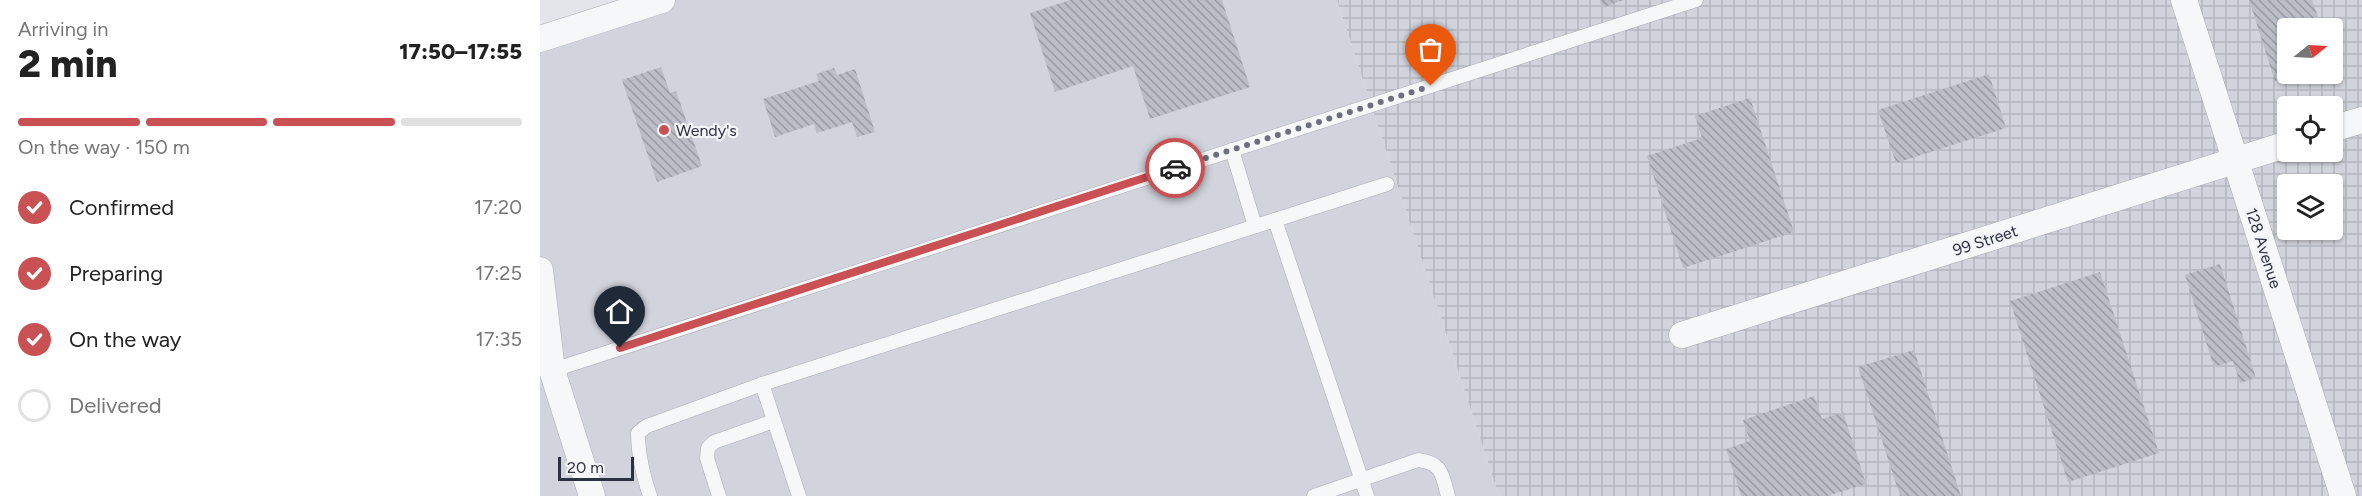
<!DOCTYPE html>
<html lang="en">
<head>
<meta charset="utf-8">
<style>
	:root { --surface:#fff; --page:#f6f6f6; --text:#222; --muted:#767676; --line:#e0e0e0; --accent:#c95053 }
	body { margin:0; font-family:Figtree,sans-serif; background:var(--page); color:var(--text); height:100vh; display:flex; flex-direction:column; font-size:22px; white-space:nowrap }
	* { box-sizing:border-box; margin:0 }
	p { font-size:20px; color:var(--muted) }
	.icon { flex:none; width:33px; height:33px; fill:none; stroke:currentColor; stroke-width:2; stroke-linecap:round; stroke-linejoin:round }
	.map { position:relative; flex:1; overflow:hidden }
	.panel { display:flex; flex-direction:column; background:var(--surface); width:540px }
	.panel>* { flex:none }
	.needle { width:39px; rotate:72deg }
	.controls { position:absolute; left:1737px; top:18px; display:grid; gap:12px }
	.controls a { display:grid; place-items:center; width:66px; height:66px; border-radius:6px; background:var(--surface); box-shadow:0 2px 4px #0004; font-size:30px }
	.scale { position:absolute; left:18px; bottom:15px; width:76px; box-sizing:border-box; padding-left:6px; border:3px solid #2c3142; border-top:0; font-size:16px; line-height:21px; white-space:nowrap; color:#2c3142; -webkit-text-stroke:4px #f3f5f8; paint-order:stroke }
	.pin { position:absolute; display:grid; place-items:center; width:51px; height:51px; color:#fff; margin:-62px -26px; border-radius:50% 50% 50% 0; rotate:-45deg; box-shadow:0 0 6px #0007 }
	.pin .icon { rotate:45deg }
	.courier { position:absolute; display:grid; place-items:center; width:60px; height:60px; margin:-30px; border:4px solid #c95053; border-radius:50%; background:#fff; color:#222; box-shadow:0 2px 8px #0007 }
	.head em { font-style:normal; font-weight:800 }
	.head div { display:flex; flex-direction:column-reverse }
	.head { display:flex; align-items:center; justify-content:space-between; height:102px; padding:0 18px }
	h1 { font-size:39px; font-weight:800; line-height:45px }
	.bar { display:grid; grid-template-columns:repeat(4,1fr); gap:9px 6px; align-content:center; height:72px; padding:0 18px }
	.bar i { height:8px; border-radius:4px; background:var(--line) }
	.bar .selected { background:var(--accent) }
	.bar p { grid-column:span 4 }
	ol { padding:0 18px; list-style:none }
	li { display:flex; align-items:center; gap:18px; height:66px }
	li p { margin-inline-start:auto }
	li .icon { padding:6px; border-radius:50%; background:var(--accent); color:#fff; stroke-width:4 }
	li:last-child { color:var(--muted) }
	li i { width:33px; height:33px; border:3px solid var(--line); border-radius:50% }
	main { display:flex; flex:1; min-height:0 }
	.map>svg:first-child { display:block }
	.built { fill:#d2d4dd }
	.industrial { fill:url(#industrial-grid); fill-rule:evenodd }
	.building { fill:url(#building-back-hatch) }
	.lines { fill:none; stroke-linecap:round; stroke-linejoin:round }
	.lane-casing { stroke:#a8abb5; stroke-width:15 }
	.street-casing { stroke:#a8abb5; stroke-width:27 }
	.lane { stroke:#f6f7f9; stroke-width:14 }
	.street { stroke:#f6f7f9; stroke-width:26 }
	.done { stroke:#6c707d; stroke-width:6; stroke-dasharray:0 10.8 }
	.route { stroke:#c95053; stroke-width:8 }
	.poi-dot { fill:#c95053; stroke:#f3f5f8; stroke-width:2 }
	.labels { text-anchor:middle; stroke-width:4.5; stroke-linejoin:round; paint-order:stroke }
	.poi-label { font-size:16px; fill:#2c3142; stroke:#f3f5f8; text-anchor:start }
	.street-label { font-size:16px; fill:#2c3142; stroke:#f3f5f8 }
</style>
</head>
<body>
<main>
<section class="panel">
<div class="head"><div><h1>2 min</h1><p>Arriving in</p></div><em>17:50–17:55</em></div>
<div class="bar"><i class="selected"></i><i class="selected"></i><i class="selected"></i><i></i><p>On the way · 150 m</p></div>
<ol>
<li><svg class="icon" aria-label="check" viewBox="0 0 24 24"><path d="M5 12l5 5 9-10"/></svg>Confirmed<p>17:20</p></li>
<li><svg class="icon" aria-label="check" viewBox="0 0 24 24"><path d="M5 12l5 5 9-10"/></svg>Preparing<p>17:25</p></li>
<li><svg class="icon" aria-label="check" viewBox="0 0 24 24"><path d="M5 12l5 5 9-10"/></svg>On the way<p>17:35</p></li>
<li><i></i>Delivered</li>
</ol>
</section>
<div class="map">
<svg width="1822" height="496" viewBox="0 0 1822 496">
	<defs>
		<pattern id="industrial-grid" width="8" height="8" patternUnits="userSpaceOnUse" patternTransform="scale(1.5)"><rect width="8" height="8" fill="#d2d4dd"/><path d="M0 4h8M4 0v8" fill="none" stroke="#b4b6bf"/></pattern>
		<pattern id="building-back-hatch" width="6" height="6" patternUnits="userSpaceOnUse" patternTransform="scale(1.5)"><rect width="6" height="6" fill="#bbbec7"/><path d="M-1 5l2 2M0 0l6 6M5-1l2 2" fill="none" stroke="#989ba3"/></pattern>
	</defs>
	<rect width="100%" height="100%" fill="#e3e5eb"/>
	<polygon class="built" points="122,0 797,0 959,496 0,496 0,39"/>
	<path class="industrial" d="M797 0H1822V496H959ZM1748 28H1792V74H1748ZM1748 106H1792V152H1748ZM1748 184H1792V230H1748Z"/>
	<g class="building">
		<polygon points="530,0 682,0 710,87 610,119 593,66 515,92 490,13"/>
		<polygon points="1060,0 1083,0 1062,8"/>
		<polygon points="1709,0 1772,0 1782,28 1748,28 1748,74 1758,74 1735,81"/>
		<polygon points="121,67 130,93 136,91 162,166 117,182 82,80"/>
		<polygon points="294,68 297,75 315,69 335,132 317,137 312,122 277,133 274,124 235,137 223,99 279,81 276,74"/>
		<polygon points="1449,74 1466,128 1356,163 1338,110"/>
		<polygon points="1210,98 1254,232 1143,268 1107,156 1162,138 1155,116"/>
		<polygon points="1680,264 1716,378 1700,383 1693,361 1674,367 1645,275"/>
		<polygon points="1560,272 1619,453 1528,482 1470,301"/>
		<polygon points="1374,350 1421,496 1360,496 1318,367"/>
		<polygon points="1274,396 1282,419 1303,412 1326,484 1287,496 1201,496 1186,449 1210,441 1203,420"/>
	</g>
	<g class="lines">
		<defs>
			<g id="lane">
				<polyline points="692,150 715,226"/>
				<polyline points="735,220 847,184"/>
				<polyline points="7,372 1156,0"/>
				<polyline points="222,384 259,496"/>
				<path d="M110 496C103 475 98 455 98 433L107 426 222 384 735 220 827 496"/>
				<polyline points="179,496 167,458 168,448 174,442 234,421"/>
				<path d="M774 496 878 460C903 463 902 475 908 496"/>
			</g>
			<g id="street">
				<polyline points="1644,0 1803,496"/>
				<polyline points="0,39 122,0"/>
				<polyline points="1792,129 1822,120"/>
				<polyline points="0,270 12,370 52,496"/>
				<polyline points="1142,335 1748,144"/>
			</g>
		</defs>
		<use href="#lane" class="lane-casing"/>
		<use href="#street" class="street-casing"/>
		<use href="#lane" class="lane"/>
		<use href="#street" class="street"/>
	</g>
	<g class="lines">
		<polyline class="done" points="635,168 891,86"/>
		<polyline class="route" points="80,348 635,168"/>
	</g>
	<circle class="poi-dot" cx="124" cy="130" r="6"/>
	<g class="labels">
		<g class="poi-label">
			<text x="136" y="136">Wendy's</text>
		</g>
		<g class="street-label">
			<text transform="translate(1445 240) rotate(-18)" y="6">99 Street</text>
			<text transform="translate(1724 248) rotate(72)" y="6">128 Avenue</text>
		</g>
	</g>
</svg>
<div class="controls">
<a><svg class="needle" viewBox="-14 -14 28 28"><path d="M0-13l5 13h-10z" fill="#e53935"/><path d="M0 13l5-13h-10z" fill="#767676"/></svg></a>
<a><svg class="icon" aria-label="locate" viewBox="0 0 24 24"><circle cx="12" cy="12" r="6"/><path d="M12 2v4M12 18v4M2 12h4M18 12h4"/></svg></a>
<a><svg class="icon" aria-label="layers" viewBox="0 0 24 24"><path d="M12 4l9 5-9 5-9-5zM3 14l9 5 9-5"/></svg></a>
</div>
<div class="scale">20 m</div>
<div class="pin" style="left:891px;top:86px;background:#ea580c"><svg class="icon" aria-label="bag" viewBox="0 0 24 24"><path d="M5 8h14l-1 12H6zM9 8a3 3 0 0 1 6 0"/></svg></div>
<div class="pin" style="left:80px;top:348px;background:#1f2937"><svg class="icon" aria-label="home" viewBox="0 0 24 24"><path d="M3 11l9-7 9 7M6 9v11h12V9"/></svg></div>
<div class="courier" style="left:635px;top:168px"><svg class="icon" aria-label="car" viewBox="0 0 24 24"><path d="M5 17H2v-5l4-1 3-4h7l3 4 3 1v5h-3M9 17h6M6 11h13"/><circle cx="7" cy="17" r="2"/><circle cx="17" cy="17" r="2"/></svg></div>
</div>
</main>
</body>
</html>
